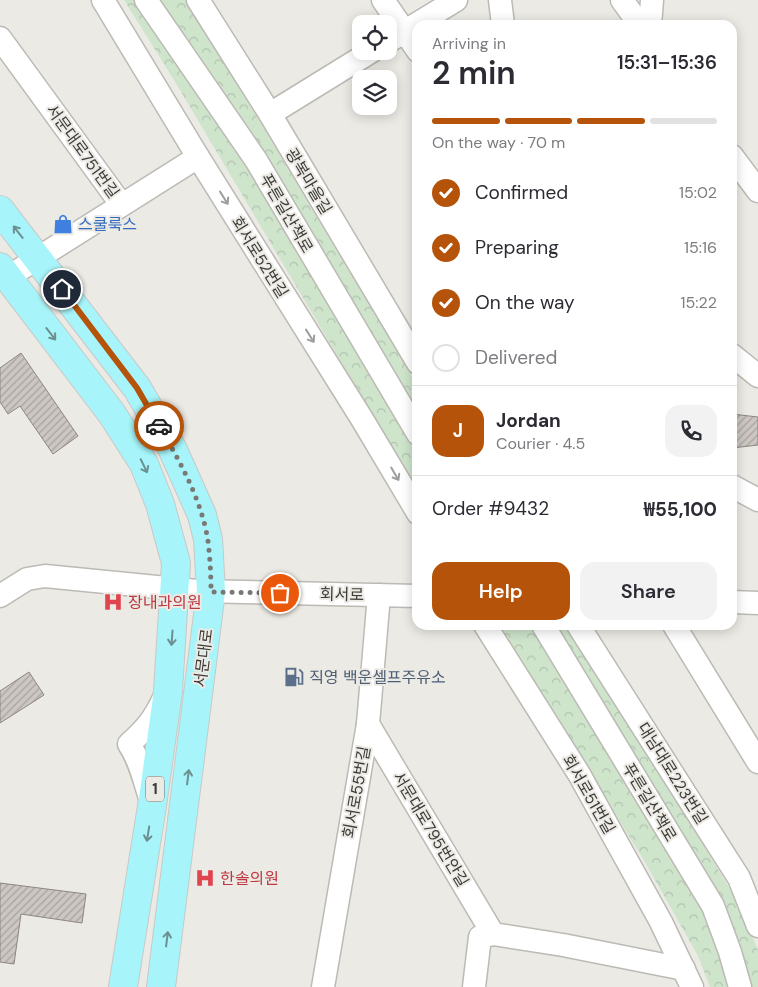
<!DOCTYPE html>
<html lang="en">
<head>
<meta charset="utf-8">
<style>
	:root { --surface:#fff; --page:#f2f2f3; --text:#2b2b33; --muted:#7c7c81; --line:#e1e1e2; --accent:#b45309 }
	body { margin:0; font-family:"DM Sans","Noto Sans KR",sans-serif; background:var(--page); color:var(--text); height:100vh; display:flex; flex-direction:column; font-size:19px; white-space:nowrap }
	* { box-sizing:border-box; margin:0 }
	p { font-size:16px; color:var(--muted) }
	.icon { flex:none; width:28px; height:28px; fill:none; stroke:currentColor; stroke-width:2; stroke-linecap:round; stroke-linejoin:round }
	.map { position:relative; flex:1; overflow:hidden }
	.sheet { position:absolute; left:412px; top:20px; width:325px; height:610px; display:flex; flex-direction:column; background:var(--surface); border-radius:15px; box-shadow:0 2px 12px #0003 }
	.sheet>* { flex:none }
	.fabs { position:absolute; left:352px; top:15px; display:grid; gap:10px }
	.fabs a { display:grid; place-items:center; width:45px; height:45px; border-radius:10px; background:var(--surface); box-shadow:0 2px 12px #0003; font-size:25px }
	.pin { position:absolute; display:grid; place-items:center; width:42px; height:42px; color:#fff; margin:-21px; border:2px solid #fff; border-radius:50%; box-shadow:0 1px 5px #0007 }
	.courier { position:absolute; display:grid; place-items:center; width:50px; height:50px; margin:-25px; border:4px solid #b45309; border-radius:50%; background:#fff; color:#222; box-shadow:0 1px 6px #0007 }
	.summary em { font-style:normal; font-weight:600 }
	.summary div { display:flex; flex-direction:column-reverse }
	.summary { display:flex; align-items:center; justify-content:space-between; height:85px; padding:0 20px }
	h1 { font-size:32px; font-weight:600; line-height:38px }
	.bar { display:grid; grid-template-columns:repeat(4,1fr); gap:8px 5px; align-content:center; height:60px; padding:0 20px }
	.bar i { height:6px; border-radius:4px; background:var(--line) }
	.bar .on { background:var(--accent) }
	.bar p { grid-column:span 4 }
	.line { display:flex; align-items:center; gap:12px; padding:0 20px; border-top:1px solid var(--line) }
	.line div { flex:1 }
	.round { display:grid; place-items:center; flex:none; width:52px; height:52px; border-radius:15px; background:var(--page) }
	ol { padding:0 20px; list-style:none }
	li { display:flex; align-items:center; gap:15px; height:55px }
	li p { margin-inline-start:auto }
	li .icon { padding:5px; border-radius:50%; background:var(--accent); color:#fff; stroke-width:4 }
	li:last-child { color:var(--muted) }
	li i { width:28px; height:28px; border:2px solid var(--line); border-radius:50% }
	.button { display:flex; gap:10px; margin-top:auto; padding:10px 20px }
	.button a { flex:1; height:58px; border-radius:15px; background:var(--accent); color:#fff; font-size:20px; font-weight:600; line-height:58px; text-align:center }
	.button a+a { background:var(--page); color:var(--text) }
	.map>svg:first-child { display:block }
	.forest { fill:url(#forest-crowns) }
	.building { fill:url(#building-hatch); stroke:#8c8683 }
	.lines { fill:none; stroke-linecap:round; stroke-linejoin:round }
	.minor-casing { stroke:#bcbab4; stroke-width:25 }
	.major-casing { stroke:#c8c8c7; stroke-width:30 }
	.minor { stroke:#fff; stroke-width:22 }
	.major { stroke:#a7f5fa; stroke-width:28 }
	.oneway { stroke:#9e9d9c }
	.oneway2 { stroke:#6c8f8f }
	.done { stroke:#7a7874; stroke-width:5; stroke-dasharray:0 9 }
	.route { stroke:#b45309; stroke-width:6 }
	.labels { text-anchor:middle; stroke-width:4; stroke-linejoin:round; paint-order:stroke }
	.shield { fill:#eceae4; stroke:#71706c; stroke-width:1 }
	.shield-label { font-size:15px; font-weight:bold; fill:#3c3b38 }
	.street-label { font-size:16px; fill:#3c3b38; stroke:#eceae4 }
	.shop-label { font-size:16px; fill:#366cbe; stroke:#eceae4; text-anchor:start }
	.health-label { font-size:16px; fill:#be3a42; stroke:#eceae4; text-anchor:start }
	.service-label { font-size:16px; fill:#4e5e75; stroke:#eceae4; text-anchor:start }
</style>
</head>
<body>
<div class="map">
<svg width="758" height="987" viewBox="0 0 758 987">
	<defs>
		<pattern id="forest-crowns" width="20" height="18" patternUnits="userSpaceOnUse" patternTransform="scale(1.25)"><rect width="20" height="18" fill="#cee4cb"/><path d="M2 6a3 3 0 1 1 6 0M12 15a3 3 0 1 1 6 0" fill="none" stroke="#b2c4af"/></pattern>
		<pattern id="building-hatch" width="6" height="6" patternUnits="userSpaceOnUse" patternTransform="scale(1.25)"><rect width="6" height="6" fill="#cdc7c3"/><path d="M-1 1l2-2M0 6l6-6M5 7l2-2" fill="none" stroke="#a8a39f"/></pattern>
	</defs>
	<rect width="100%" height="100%" fill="#eceae4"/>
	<g class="forest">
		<polygon points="124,0 187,0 417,385 417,490 177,85"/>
		<polygon points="506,625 571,625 737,901 758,950 758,987 710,987 698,956 642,857 503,633"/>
	</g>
	<g class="building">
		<polygon points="21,353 78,436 53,454 20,406 8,414 0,402 0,368"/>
		<polygon points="732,414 758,417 758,445 732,448"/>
		<polygon points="29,672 44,695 0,723 0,691"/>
		<polygon points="0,883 86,894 82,923 21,914 14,964 0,962"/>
	</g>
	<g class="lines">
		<defs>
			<g id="minor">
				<polyline points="103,0 198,157 362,419 418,513"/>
				<polyline points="146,0 256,160 418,434"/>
				<polyline points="198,0 270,114 418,363"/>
				<polyline points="383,0 418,51"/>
				<polyline points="500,0 503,25"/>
				<polyline points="622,0 640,25"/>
				<polyline points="650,25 652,0"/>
				<polyline points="0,38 121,204"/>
				<polyline points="389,41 456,0"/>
				<polyline points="270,114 372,51"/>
				<polyline points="732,156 758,191"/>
				<polyline points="8,277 198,157"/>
				<polyline points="732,355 758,376"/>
				<polyline points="732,486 758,500"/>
				<polyline points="0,596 27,579 45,576 197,591 418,596"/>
				<polyline points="732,602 758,603"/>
				<polyline points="485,625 579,774 661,922 692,987"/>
				<polyline points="543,625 713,906 730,952 740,987"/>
				<polyline points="578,625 739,878 758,926"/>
				<polyline points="674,625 758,762"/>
				<polyline points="368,724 493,934 563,945 684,969"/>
				<path d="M152 804C145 784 141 762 129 744 146 729 154 719 164 698"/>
				<polyline points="323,987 368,724 379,595"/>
				<polyline points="474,987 480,937 493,934"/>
			</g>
			<g id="major">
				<polyline points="0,210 137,388 172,448 202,515 208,539 211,591 161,987"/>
				<polyline points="0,267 112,414 144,464 160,504 176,563 168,691 152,806 123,987"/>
			</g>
		</defs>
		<use href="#minor" class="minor-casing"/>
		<use href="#major" class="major-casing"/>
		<use href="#minor" class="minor"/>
		<use href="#major" class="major"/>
	</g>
	<defs><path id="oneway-shaft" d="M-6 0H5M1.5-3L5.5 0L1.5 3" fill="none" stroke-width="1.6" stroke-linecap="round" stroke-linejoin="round" transform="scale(1.25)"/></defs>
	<g class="oneway">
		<use href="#oneway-shaft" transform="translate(224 198) rotate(58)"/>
		<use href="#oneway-shaft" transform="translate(310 336) rotate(58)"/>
		<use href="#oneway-shaft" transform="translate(395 474) rotate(60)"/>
	</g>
	<g class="oneway2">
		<use href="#oneway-shaft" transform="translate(18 232) rotate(-128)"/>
		<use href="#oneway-shaft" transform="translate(51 334) rotate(52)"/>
		<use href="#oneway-shaft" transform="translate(144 466) rotate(64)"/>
		<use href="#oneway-shaft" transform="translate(172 638) rotate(94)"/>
		<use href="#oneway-shaft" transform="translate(188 777) rotate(-83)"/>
		<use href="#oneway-shaft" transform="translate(148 834) rotate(99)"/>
		<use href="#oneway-shaft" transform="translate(167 939) rotate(-83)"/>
	</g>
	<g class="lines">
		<path class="done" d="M159 426C180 461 202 501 208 541 210 558 211 575 211 592L280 593"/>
		<polyline class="route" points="62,289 137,388 159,426"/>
	</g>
	<defs>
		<symbol id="shop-bare" viewBox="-9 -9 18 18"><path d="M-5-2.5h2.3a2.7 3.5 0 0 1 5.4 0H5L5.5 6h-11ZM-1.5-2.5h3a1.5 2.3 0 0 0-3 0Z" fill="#3f7fe0" stroke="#eceae4" stroke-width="2.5" paint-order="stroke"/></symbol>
		<symbol id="hospital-bare" viewBox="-9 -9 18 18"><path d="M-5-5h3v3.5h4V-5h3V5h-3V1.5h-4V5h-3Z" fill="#e0444e" stroke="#eceae4" stroke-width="2.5" paint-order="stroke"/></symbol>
		<symbol id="fuel-bare" viewBox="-9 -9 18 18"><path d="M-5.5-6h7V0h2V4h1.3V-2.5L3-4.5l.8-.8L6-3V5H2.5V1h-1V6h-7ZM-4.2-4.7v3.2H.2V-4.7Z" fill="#5c6f8a" stroke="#eceae4" stroke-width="2.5" paint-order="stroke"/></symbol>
	</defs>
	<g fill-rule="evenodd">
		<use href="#shop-bare" x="49" y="210" width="28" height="28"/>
		<use href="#hospital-bare" x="99" y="588" width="28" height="28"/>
		<use href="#fuel-bare" x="280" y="663" width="28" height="28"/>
		<use href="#hospital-bare" x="191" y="864" width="28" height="28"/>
	</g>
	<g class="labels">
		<rect class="shield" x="146" y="776.5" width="18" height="25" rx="4"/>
		<g class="shield-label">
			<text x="155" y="794">1</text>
		</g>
		<g class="street-label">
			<text transform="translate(83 151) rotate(54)" y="6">서문대로751번길</text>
			<text transform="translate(309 181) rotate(59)" y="6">광복마을길</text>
			<text transform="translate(287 213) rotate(60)" y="6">푸른길산책로</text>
			<text transform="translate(260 257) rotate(58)" y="6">회서로52번길</text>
			<text transform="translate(342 594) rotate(1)" y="6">회서로</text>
			<text transform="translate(203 658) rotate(-83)" y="6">서문대로</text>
			<text transform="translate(673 773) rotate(58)" y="6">대남대로223번길</text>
			<text transform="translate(356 792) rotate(-80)" y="6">회서로55번길</text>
			<text transform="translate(589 794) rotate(60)" y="6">회서로51번길</text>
			<text transform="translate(650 802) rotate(59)" y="6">푸른길산책로</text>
			<text transform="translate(431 829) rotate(59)" y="6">서문대로795번안길</text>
		</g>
		<g class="shop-label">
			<text x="78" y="230">스쿨룩스</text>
		</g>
		<g class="health-label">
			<text x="128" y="608">장내과의원</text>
			<text x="220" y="884">한솔의원</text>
		</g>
		<g class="service-label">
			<text x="309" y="683">직영 백운셀프주유소</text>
		</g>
	</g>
</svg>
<div class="fabs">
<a><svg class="icon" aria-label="locate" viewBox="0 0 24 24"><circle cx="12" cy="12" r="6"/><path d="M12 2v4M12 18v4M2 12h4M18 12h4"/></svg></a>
<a><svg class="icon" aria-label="layers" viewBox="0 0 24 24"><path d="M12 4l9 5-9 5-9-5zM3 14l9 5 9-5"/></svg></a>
</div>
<div class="pin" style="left:280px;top:593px;background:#ea580c"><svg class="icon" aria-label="bag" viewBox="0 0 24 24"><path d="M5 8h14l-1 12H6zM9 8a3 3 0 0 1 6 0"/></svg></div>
<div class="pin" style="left:62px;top:289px;background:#1f2937"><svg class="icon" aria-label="home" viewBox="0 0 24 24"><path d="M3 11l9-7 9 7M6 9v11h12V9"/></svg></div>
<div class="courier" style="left:159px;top:426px"><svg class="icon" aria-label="car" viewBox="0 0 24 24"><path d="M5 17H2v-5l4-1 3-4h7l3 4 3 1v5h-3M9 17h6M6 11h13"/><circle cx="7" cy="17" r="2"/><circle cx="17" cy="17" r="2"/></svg></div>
<section class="sheet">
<div class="summary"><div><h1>2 min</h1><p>Arriving in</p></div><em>15:31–15:36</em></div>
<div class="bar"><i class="on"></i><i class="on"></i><i class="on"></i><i></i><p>On the way · 70 m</p></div>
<ol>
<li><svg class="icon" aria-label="check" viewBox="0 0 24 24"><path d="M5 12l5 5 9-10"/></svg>Confirmed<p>15:02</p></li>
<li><svg class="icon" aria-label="check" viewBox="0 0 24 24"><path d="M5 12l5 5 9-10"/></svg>Preparing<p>15:16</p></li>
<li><svg class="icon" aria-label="check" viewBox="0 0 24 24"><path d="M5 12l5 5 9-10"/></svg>On the way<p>15:22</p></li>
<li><i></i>Delivered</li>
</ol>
<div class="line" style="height:90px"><b class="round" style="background:var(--accent);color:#fff">J</b><div><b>Jordan</b><p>Courier · 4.5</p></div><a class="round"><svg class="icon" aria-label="phone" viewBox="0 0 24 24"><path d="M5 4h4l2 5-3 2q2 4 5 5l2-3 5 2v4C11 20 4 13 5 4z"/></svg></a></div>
<div class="line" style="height:65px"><div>Order #9432</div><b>₩55,100</b></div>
<div class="button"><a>Help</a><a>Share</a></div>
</section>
</div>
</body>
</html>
